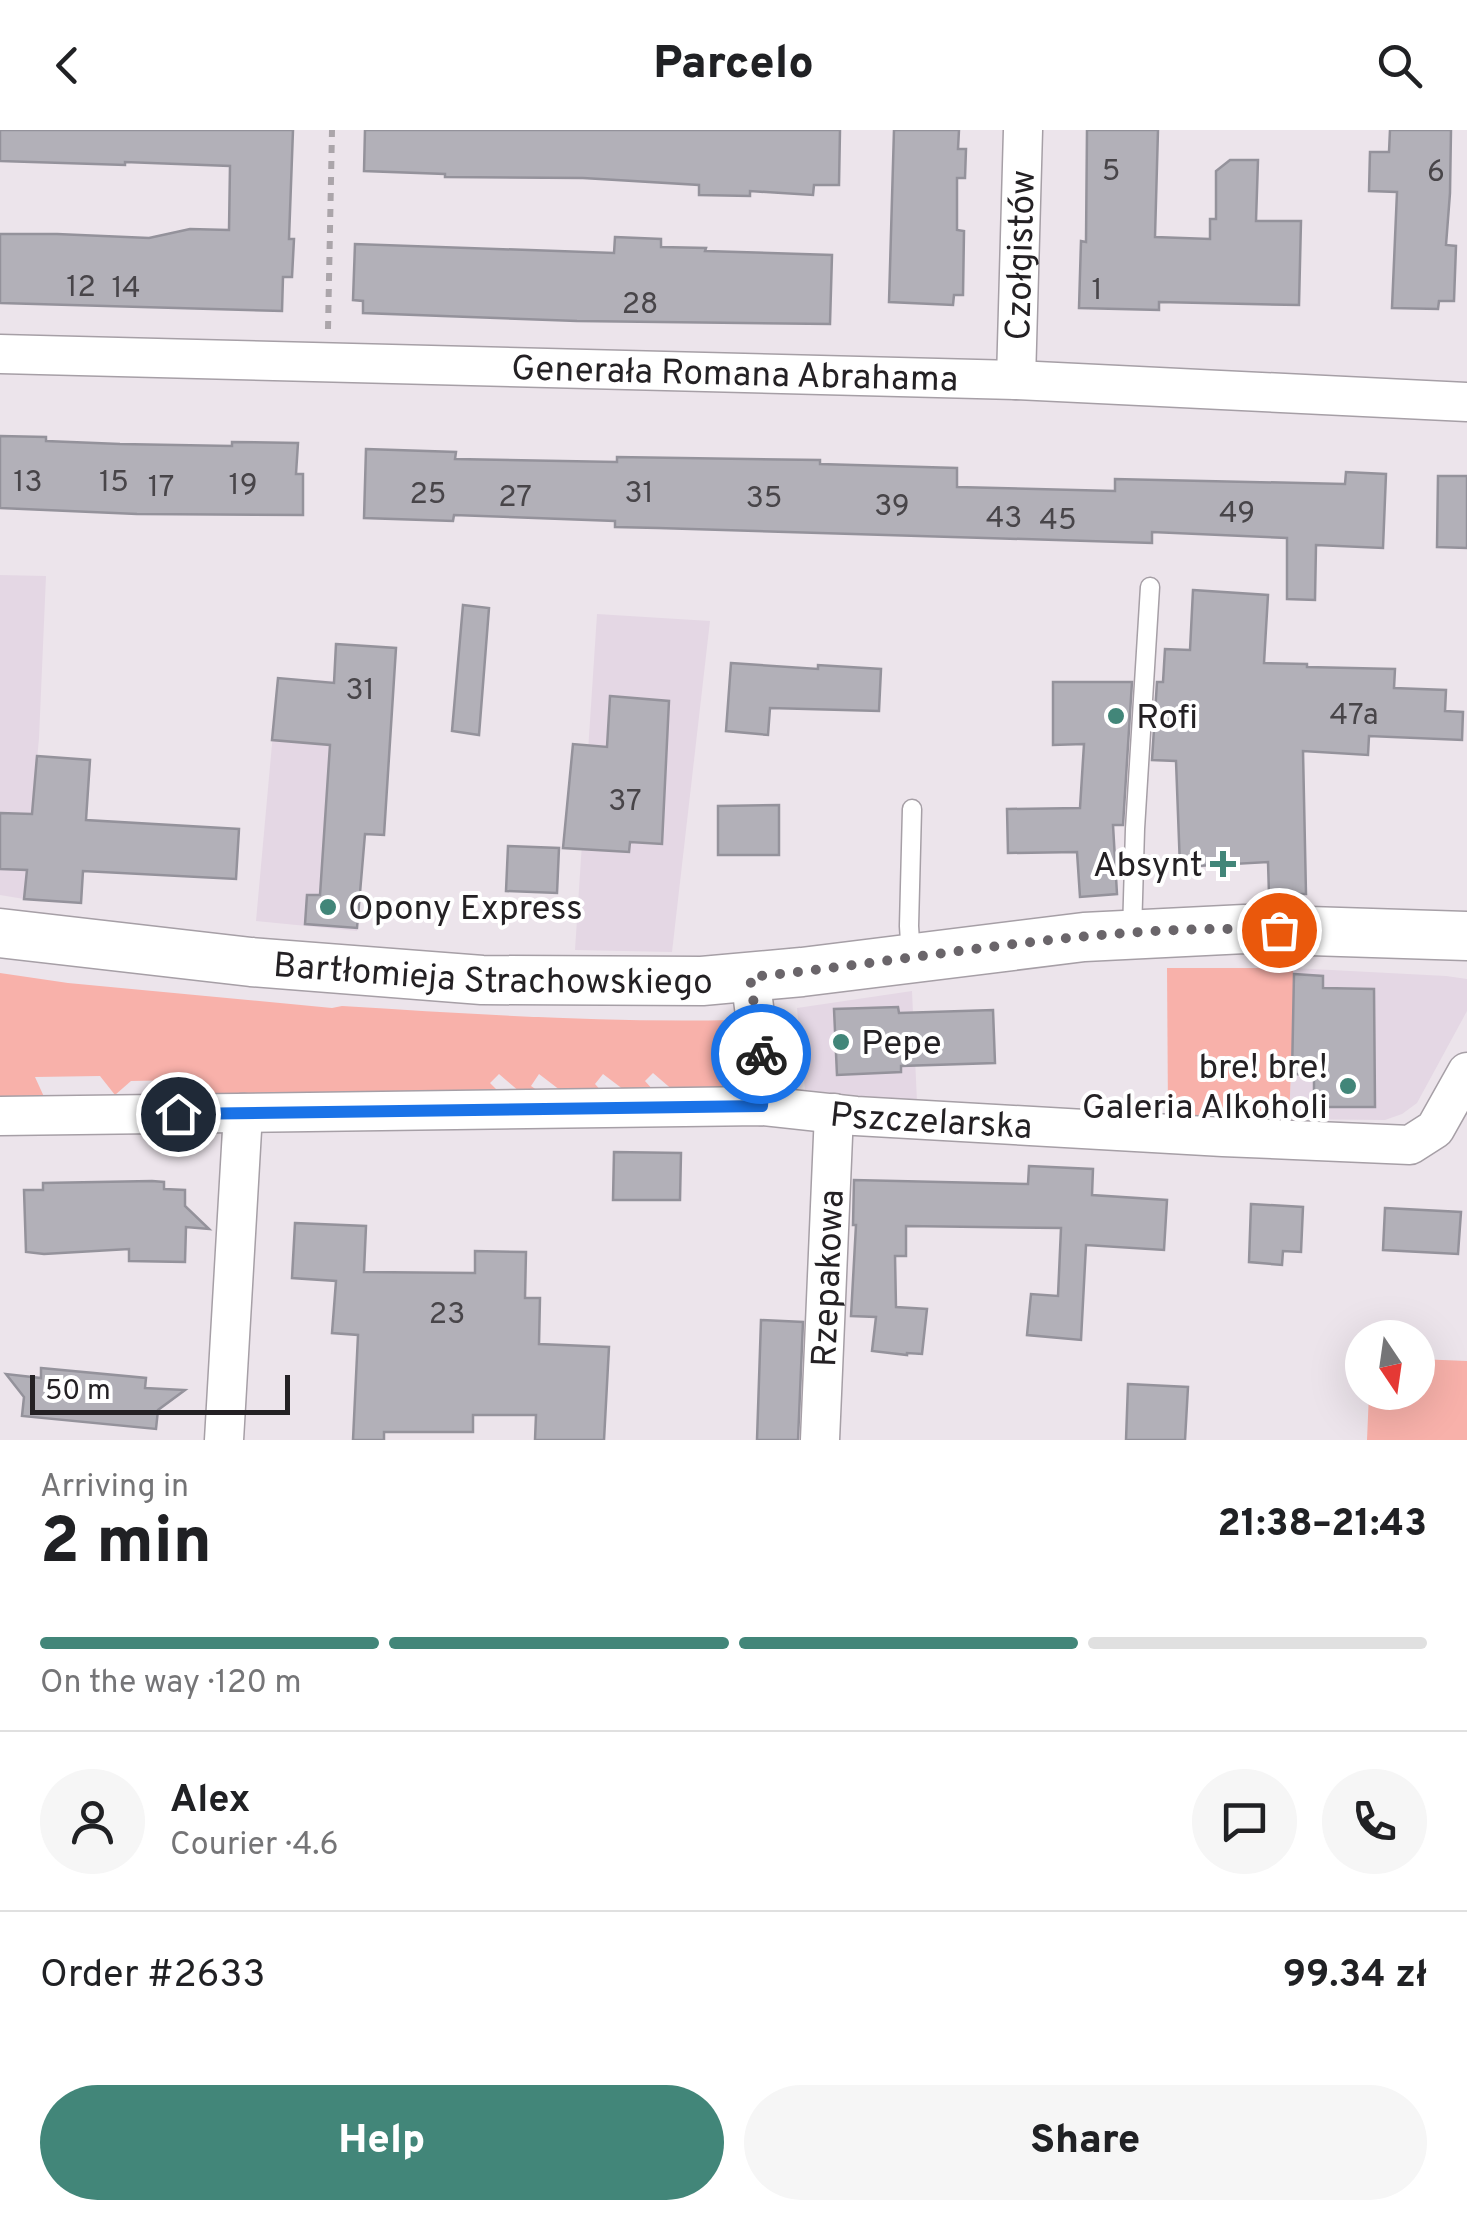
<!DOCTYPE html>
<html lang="en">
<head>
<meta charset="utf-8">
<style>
	:root { --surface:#fff; --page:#f6f6f6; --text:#202124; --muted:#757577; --line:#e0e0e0; --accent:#428679 }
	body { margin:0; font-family:Overpass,sans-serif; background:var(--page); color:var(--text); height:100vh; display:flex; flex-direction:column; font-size:38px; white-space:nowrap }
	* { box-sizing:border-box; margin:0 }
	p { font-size:32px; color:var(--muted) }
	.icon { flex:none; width:55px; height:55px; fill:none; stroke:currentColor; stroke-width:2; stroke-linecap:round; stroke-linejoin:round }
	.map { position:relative; height:1310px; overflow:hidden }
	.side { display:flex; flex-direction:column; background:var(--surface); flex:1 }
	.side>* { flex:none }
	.needle { width:65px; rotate:167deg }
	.fabs { position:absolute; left:1345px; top:1190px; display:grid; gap:20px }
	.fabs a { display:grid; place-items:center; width:90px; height:90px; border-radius:50%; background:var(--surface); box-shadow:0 10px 40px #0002; font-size:50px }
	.scale { position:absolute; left:30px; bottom:25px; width:260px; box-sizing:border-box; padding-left:10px; border:5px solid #242124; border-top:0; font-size:28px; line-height:35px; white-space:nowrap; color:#242124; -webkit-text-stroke:8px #fff; paint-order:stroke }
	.pin { position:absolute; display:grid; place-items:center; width:85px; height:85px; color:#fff; margin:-42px; border:5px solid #fff; border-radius:50%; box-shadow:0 2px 10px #0007 }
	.courier { position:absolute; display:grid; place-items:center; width:100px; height:100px; margin:-50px; border:8px solid #1a73e8; border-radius:50%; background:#fff; color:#222; box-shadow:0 2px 12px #0007 }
	.overview em { font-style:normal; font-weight:800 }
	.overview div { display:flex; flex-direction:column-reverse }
	.overview { display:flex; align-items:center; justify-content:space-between; height:170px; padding:0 40px }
	h1 { font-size:65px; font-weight:800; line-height:75px }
	.bar { display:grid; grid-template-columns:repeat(4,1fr); gap:15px 10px; align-content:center; height:120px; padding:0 40px }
	.bar i { height:12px; border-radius:8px; background:var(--line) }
	.bar .selected { background:var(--accent) }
	.bar p { grid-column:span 4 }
	.line { display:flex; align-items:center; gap:25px; padding:0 40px; border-top:2px solid var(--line) }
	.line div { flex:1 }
	.round { display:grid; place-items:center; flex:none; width:105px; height:105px; border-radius:52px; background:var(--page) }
	.button { display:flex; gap:20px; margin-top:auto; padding:20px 40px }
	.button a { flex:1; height:115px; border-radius:60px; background:var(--accent); color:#fff; font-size:40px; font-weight:800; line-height:115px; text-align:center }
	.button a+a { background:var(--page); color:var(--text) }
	header { display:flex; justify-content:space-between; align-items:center; height:130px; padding:0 40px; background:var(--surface); font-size:45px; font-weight:800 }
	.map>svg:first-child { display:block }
	.built { fill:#e4d7e4 }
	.green { fill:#f8b1aa }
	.building { fill:#b2b0b8; stroke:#94929b; stroke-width:2.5 }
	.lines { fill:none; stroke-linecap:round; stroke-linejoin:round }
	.service-casing { stroke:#a69fa6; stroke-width:21 }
	.minor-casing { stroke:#a69fa6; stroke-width:41 }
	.tertiary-casing { stroke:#a69fa6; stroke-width:51 }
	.path { stroke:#aba5aa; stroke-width:6; stroke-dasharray:8 8; stroke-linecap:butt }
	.service { stroke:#fff; stroke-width:18 }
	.minor { stroke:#fff; stroke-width:38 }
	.tertiary { stroke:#fff; stroke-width:48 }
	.done { stroke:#6a656a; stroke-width:10; stroke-dasharray:0 18 }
	.route { stroke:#1a73e8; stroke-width:12 }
	.poi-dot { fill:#428679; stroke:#fff; stroke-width:4 }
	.labels { text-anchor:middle; stroke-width:8; stroke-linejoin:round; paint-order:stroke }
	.number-label { font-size:30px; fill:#484549 }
	.street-label { font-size:35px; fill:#242124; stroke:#fff }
	.poi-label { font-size:35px; fill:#242124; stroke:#fff; text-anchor:start }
</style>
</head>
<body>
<header><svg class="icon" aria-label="back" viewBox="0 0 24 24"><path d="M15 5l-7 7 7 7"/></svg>Parcelo<svg class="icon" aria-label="search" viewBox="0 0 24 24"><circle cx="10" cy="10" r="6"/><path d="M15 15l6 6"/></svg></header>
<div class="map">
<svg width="1467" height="1310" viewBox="0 0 1467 1310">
	<rect width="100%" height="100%" fill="#ece4eb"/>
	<g class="built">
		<polygon points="0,445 46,446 39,608 24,769 0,765"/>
		<polygon points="597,484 710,491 672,822 575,820"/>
		<polygon points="278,548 334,551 331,595 391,599 384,705 365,704 357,801 256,791"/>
		<polygon points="1293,838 1446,846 1467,849 1467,881 1417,973 1402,984 1385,990 1289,989 1294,869"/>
		<polygon points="912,861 917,972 805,960 797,878"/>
	</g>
	<g class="green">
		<polygon points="1167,838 1293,838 1294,869 1289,989 1168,984"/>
		<path d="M0 843 68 853 332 878 342 876C473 884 604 893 735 890L740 899 743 944 728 957 675 962 653 943 645 951 653 960 632 966 603 944 595 954 603 963 569 967 539 944 531 956 541 963 527 968 499 944 490 953 499 962 207 968 198 961 185 959V950L131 951 115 965 100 946 35 947 45 969 0 973Z"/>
		<polygon points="1418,1229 1467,1231 1467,1310 1367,1310 1369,1263 1418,1262"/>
	</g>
	<g class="building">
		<polygon points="0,0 293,0 289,109 294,109 292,147 283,147 282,181 0,173 0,104 57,104 149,108 190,99 229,100 230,36 125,32 125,35 0,31"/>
		<polygon points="365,0 840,0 839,55 814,55 813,65 750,61 750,66 699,65 699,55 583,48 445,47 445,44 364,41"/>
		<polygon points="894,0 959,0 958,19 966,19 965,48 957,48 957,100 964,101 963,165 954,165 953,175 889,172"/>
		<polygon points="1087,0 1158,0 1155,107 1210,109 1210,89 1216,89 1216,41 1230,30 1258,30 1256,91 1301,91 1299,175 1159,172 1159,180 1079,178 1081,111 1086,112"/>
		<polygon points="1390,0 1451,0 1450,63 1446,115 1456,116 1454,171 1439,171 1438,179 1392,178 1397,62 1369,61 1370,22 1389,22"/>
		<polygon points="615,107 661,109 661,117 706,118 705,121 832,125 830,194 577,191 363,183 363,171 353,170 355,114 614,123"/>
		<polygon points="0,306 46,307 46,311 120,314 232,316 232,312 298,313 296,344 303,344 303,385 137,384 0,378"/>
		<polygon points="366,319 456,322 455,329 617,332 617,327 820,330 820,334 957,338 957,357 1115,361 1115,349 1345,354 1346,342 1386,344 1383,418 1316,415 1315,470 1287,469 1287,408 1152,402 1152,413 658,398 615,397 615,391 454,385 453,391 364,388"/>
		<polygon points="1438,346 1467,346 1467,418 1437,417"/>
		<polygon points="1193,460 1268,465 1264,533 1307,534 1307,537 1395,539 1394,558 1446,560 1445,581 1463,582 1462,610 1369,606 1368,625 1303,621 1306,764 1269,764 1268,732 1180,737 1176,631 1152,630 1157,552 1163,552 1165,519 1190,520"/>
		<polygon points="463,475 489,478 479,605 452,601"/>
		<polygon points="336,514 396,518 384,705 365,704 357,798 305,794 307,765 320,765 330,615 272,610 278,548 334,553"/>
		<polygon points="731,533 818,539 818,535 881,539 879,581 770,578 768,605 726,601"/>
		<polygon points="1053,552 1132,552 1123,695 1113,695 1117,764 1080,767 1077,722 1008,723 1007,679 1080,678 1084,614 1053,615"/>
		<polygon points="610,566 669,571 662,714 630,712 629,722 563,718 573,614 607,617"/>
		<polygon points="37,626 90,630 86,690 239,699 236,749 83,741 81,773 24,769 27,740 0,739 0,683 32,684"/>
		<polygon points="779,675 779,725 718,725 718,676"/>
		<polygon points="508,716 559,718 557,763 506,761"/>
		<polygon points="1294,844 1323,846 1323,858 1374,859 1375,977 1314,977 1314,945 1292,944"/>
		<polygon points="898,877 899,883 993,880 995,933 901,936 901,942 837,945 834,879"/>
		<polygon points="614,1022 681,1023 680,1070 613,1070"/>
		<polygon points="1029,1036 1093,1039 1092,1065 1167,1070 1164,1120 1086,1115 1081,1210 1027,1205 1031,1164 1058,1166 1061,1098 906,1096 906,1126 895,1126 896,1177 927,1179 922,1224 907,1223 907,1225 872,1221 876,1187 851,1186 856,1095 853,1095 854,1050 1028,1054"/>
		<polygon points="152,1051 164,1052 164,1059 185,1060 185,1076 209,1099 186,1097 185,1132 129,1131 129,1119 44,1124 26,1122 24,1060 43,1060 43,1053"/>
		<polygon points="1251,1074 1303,1077 1301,1122 1283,1121 1282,1135 1249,1132"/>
		<polygon points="1385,1078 1461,1082 1458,1124 1383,1120"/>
		<polygon points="295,1093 366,1096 364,1142 475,1143 475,1121 526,1122 525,1168 540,1168 539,1214 609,1217 604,1310 535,1310 536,1285 473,1285 473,1302 384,1302 384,1310 353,1310 358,1205 332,1203 336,1151 292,1148"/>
		<polygon points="761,1190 803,1192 798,1310 757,1310"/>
		<polygon points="41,1238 146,1248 145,1258 185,1260 158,1280 156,1299 22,1286 24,1267 6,1244 41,1248"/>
		<polygon points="1128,1254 1188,1257 1185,1310 1126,1310"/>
	</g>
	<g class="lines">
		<defs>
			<g id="service">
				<polyline points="1132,803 1135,699 1150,457"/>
				<polyline points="911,828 909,796 912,679"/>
			</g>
			<g id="minor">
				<path id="s1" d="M0 224 1016 250 1467 272"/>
				<path id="s2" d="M1016 250 1023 0"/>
				<polyline points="750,847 764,952 762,976"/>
				<path id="s3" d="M0 986 762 976 856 986 1223 1007 1410 1015 1435 999 1467 942"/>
				<polyline points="224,1310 243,983"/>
				<path id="s4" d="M820 1310 834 983"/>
			</g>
			<g id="tertiary">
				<path id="s5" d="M0 803 251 832 482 850 702 851 802 842 1084 807 1245 799 1467 806"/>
			</g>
		</defs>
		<use href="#service" class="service-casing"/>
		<use href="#minor" class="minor-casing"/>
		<use href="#tertiary" class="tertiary-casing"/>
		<polyline class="path" points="328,199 332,0"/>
		<use href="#service" class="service"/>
		<use href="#minor" class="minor"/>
		<use href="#tertiary" class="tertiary"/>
	</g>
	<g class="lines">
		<path class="done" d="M761 924 750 847C925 830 1102 792 1279 800"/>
		<polyline class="route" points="178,984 762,976 764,952 761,924"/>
	</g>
	<g class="poi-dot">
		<circle cx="1116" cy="586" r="10"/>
		<path d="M1218 719h10v10h10v10h-10v10h-10v-10h-10v-10h10z"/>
		<circle cx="328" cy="777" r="10"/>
		<circle cx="841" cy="912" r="10"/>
		<circle cx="1348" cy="956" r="10"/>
	</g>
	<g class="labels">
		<g class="number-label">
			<text x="1111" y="50">5</text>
			<text x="1436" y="51">6</text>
			<text x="81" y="166">12</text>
			<text x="126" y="167">14</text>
			<text x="1097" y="169">1</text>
			<text x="640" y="183">28</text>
			<text x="28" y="361">13</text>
			<text x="114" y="361">15</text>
			<text x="243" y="364">19</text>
			<text x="161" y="366">17</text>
			<text x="639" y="372">31</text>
			<text x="428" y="373">25</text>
			<text x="515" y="376">27</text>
			<text x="764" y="377">35</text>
			<text x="892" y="385">39</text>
			<text x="1237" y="392">49</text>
			<text x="1004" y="397">43</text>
			<text x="1058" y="399">45</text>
			<text x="360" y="569">31</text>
			<text x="1354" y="594">47a</text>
			<text x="625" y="680">37</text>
			<text x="447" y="1193">23</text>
		</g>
		<g class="street-label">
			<text dy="12" stroke="none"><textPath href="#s2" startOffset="125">Czołgistów</textPath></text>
			<text dy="12" stroke="none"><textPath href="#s1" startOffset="735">Generała Romana Abrahama</textPath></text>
			<text dy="12" stroke="none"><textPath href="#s5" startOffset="495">Bartłomieja Strachowskiego</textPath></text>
			<text dy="12" stroke="none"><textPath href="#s3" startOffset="932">Pszczelarska</textPath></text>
			<text dy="12" stroke="none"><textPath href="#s4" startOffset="162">Rzepakowa</textPath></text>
		</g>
		<g class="poi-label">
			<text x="1136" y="598">Rofi</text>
			<text x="1203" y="746" text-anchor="end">Absynt</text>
			<text x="348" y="789">Opony Express</text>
			<text x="861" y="924">Pepe</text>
			<text x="1328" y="948" text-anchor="end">bre! bre!<tspan x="1328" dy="40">Galeria Alkoholi</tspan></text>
		</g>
	</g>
</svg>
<div class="fabs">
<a><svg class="needle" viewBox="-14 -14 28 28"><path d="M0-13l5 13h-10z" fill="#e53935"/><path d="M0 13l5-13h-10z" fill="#757577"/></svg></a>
</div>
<div class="scale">50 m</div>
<div class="pin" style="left:1279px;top:800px;background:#ea580c"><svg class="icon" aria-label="bag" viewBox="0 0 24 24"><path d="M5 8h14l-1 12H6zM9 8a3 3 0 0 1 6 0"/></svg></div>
<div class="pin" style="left:178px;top:984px;background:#1f2937"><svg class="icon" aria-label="home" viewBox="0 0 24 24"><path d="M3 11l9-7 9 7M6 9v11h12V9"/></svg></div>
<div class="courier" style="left:761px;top:924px"><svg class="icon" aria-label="bike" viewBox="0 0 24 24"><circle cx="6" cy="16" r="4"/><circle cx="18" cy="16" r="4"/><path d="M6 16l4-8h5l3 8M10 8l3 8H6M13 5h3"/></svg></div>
</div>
<section class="side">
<div class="overview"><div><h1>2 min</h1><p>Arriving in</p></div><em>21:38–21:43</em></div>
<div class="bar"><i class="selected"></i><i class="selected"></i><i class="selected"></i><i></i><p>On the way · 120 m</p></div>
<div class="line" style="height:180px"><a class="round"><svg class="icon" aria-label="person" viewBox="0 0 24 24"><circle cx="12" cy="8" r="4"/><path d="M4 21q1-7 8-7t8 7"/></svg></a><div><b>Alex</b><p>Courier · 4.6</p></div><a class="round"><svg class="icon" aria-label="chat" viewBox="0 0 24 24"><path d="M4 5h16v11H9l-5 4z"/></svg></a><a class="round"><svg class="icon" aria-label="phone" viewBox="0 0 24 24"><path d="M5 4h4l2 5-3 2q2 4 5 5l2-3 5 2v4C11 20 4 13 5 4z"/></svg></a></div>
<div class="line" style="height:130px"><div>Order #2633</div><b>99.34 zł</b></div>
<div class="button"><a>Help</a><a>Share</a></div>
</section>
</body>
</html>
